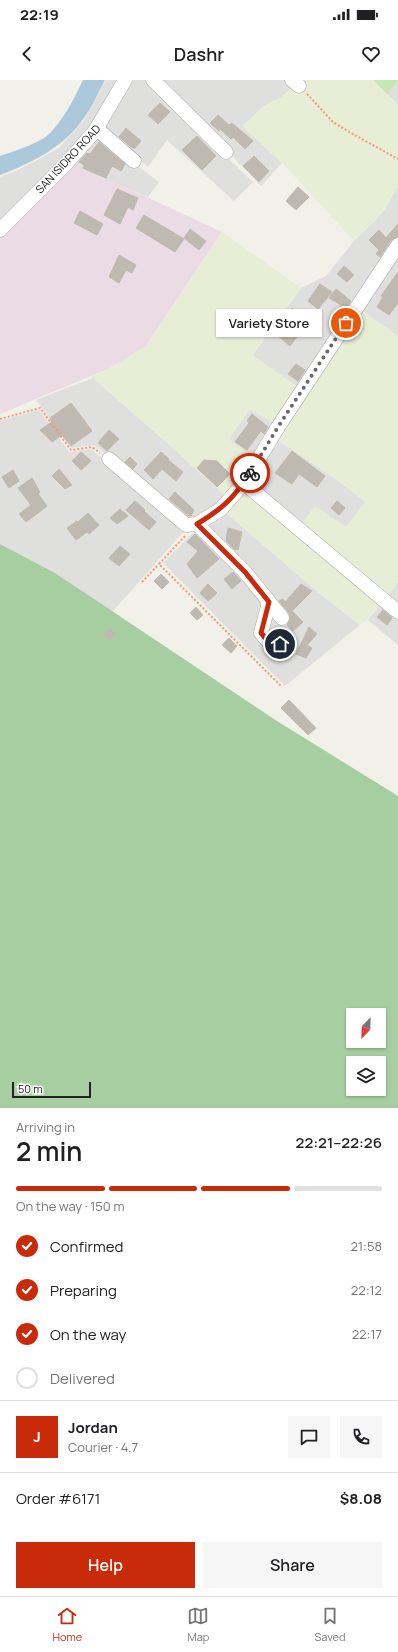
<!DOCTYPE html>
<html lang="en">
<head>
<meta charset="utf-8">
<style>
	:root { --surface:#fff; --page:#f6f6f6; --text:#202124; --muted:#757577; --line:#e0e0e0; --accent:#c82a0a }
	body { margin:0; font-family:Manrope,sans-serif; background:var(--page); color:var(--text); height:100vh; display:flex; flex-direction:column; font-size:15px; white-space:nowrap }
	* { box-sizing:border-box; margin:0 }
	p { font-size:13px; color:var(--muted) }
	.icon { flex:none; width:22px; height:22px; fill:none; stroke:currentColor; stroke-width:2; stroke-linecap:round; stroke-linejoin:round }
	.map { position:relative; height:1028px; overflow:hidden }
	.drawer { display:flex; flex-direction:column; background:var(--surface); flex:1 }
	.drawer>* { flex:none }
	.needle { width:26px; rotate:203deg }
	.buttons { position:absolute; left:346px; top:928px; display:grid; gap:8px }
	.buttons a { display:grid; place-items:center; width:40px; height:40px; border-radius:0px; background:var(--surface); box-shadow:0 1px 3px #0004; font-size:20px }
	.scale { position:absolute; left:12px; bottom:10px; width:79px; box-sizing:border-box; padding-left:4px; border:2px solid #212121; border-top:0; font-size:11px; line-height:14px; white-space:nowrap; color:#212121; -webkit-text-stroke:3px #fff; paint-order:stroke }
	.pin { position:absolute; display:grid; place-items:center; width:34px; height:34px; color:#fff; margin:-17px; border:2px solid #fff; border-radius:50%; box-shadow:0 1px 4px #0007 }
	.courier { position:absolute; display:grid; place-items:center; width:40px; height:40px; margin:-20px; border:3px solid #c82a0a; border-radius:50%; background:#fff; color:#222; box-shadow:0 1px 5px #0007 }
	.bubble { position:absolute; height:28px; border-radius:0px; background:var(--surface); box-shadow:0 1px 3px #0004; font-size:13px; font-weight:600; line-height:28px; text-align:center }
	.headline em { font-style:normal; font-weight:600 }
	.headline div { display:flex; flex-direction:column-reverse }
	.headline { display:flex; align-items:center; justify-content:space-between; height:68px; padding:0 16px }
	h1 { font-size:26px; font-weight:600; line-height:30px }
	.bar { display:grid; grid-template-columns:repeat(4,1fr); gap:6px 4px; align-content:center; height:48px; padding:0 16px }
	.bar i { height:5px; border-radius:3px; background:var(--line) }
	.bar .selected { background:var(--accent) }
	.bar p { grid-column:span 4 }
	.line { display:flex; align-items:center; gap:10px; padding:0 16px; border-top:1px solid var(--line) }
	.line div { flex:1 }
	.round { display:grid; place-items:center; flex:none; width:42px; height:42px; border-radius:0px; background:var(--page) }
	ol { padding:0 16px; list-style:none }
	li { display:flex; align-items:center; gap:12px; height:44px }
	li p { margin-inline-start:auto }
	li .icon { padding:4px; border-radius:50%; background:var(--accent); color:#fff; stroke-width:4 }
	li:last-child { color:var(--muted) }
	li i { width:22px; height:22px; border:2px solid var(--line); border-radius:50% }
	.action { display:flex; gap:8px; margin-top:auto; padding:8px 16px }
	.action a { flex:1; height:46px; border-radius:0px; background:var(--accent); color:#fff; font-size:16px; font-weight:600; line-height:46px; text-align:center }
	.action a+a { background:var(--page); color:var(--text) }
	.status { display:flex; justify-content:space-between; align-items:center; height:28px; padding:0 20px; background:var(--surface); direction:ltr }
	.status svg { height:11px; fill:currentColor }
	header { display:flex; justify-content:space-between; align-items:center; height:52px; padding:0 16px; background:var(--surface); font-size:18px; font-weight:600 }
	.menu { display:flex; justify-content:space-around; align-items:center; height:56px; border-top:1px solid var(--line); background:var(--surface); font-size:11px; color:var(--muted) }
	.menu a { display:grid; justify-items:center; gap:2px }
	.menu .selected { color:var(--accent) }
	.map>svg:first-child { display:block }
	.residential { fill:#dfdfde }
	.industrial { fill:#eadbe5 }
	.farmland { fill:#e8eed5 }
	.grass { fill:#c3e8b2 }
	.forest { fill:#a6cea0; fill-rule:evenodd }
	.water { fill:#acc9dc }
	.building { fill:#beb9b1; stroke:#c2b9ab }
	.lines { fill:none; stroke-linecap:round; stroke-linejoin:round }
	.minor-casing { stroke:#a8a8a8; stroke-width:15 }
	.path { stroke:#f39977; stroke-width:2; stroke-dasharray:2 2; stroke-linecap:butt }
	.minor { stroke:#fff; stroke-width:14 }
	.done { stroke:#6a6967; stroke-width:4; stroke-dasharray:0 7.2 }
	.route { stroke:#c82a0a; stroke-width:5 }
	.labels { text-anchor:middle; stroke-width:3; stroke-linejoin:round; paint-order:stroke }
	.street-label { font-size:11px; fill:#212121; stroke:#fff }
</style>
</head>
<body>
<div class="status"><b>22:19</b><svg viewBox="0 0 49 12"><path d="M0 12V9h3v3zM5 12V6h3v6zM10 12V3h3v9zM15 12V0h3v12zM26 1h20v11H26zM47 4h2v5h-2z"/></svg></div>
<header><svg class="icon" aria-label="back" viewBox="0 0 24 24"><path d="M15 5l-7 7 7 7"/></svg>Dashr<svg class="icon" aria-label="heart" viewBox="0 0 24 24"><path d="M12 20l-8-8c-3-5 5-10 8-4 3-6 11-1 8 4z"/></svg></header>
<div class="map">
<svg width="398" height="1028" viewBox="0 0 398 1028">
	<rect width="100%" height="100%" fill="#f1f0e9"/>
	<g class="residential">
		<polygon points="106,0 122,0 92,46 0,144 0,97 20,89 59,68 84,40"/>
		<polygon points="134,0 146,0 253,102 234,121 167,60 148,87 103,51"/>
		<polygon points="159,0 303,0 280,18 264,26 243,46 282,83 261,106"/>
		<polygon points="397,0 398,0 398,25 387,14"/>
		<polygon points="97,56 159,102 148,117 71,85"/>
		<polygon points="398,107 398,161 298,307 252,276 301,208 326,196 354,161 377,139"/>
		<polygon points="398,172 398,256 361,230"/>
		<polygon points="93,298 174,369 225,416 223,419 189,443 94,365 71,368 36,320"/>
		<polygon points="250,329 274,343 253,377 228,359"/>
		<polygon points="39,330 69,372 91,369 186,449 112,532 55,493 0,464 0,341"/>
		<polygon points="279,361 337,400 366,422 346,447 300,446 250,404"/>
		<polygon points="225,432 319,513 360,545 285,606 163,483 198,448"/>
		<polygon points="398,502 398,565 368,540"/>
	</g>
	<polygon class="industrial" points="71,85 127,108 222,152 146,266 110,288 0,334 0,155"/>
	<g class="farmland">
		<polygon points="303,0 373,0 398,25 398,107 384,131 354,161 286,87 242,46 264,26 280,18"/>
		<polygon points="222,152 301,208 252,275 298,307 274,343 250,329 229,359 253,377 244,393 225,416 174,369 91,296 110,288 146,266"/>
		<polygon points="361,230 398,256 398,502 388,515 300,446 315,426 346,447 365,422 337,400 279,361"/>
		<polygon points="246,411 381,523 367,540 360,545 319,513 225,432"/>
	</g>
	<polygon class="grass" points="373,0 398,0 387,14"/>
	<path class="forest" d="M0 464 55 493 277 641 398 716V1028H0ZM353 935H379V961H353ZM353 983H379V1009H353Z"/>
	<path class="water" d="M83 0H105C98 13 92 27 84 38 64 67 32 83 0 95V76C14 71 41 63 50 53 65 37 74 19 83 0Z"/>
	<g class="building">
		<polygon points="160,23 170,32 158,44 148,35"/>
		<polygon points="218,35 229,45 232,43 253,61 245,69 233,57 231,59 220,49 219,51 210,43"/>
		<polygon points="126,48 141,61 134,69 119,57"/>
		<polygon points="197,56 216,76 202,90 182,70"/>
		<polygon points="99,62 125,84 121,91 112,86 106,98 83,88 84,85 79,82 87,73 90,74"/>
		<polygon points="254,76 269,91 259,102 243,86"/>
		<polygon points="298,107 309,117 296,130 286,121"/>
		<polygon points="117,109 138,118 133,130 128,127 120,144 104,135"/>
		<polygon points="80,131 103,144 97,155 74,143"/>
		<polygon points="144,135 184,159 175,172 136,148"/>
		<polygon points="398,144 398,157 391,160 380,177 376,174 379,170 369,160 379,150 386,158"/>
		<polygon points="190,149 206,161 199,170 184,158"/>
		<polygon points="119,175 136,185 132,193 126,190 119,203 109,197"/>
		<polygon points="344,186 354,195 347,202 337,194"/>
		<polygon points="398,192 398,223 389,235 377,227 383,217 381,216"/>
		<polygon points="320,204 332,212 318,229 308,221"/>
		<polygon points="336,209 351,221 346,228 329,218"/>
		<polygon points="292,228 313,245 305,255 301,252 290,266 277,255 289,241 284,238"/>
		<polygon points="296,284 305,290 298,301 288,294"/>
		<polygon points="71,323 92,351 71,366 62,355 52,362 40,350 52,342 50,338"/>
		<polygon points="252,334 268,347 264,354 261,351 247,370 235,362 249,343 247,341"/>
		<polygon points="109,350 119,359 107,371 98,363"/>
		<polygon points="292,371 325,396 317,407 299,394 292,404 275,393"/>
		<polygon points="81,372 91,381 81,390 72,381"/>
		<polygon points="161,372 169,379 168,380 183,392 176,401 162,389 153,399 144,390"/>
		<polygon points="130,377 137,384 133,389 125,382"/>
		<polygon points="204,380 217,381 230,394 217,407 197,388"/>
		<polygon points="59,389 72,405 65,409 52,396"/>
		<polygon points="13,390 19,401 9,408 2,397"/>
		<polygon points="32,398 40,412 38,414 47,426 26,442 19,434 31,425 18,408"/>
		<polygon points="175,412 194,430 191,436 189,436 169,419"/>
		<polygon points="135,421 145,430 144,431 156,442 149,450 126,430"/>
		<polygon points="337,421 345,428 339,435 331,428"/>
		<polygon points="120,429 128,436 117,444 110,438"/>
		<polygon points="88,433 99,445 89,454 87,452 76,460 67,448 77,441 78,442"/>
		<polygon points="228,448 242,452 238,470 234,469 226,461"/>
		<polygon points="195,454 219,479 197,498 187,484 198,471 187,462"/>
		<polygon points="120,466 130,474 119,486 109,478"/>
		<polygon points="233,492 241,501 232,509 224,499"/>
		<polygon points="161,494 169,502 162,509 154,501"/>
		<polygon points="208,504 217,513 208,521 200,513"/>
		<polygon points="301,504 312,511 292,531 303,542 293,551 287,545 290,541 289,533 279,521 283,519 285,522"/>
		<polygon points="196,527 203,535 197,540 190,533"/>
		<polygon points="383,530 392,538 387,545 377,537"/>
		<polygon points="309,547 317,554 307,565 312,568 306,578 296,574"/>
		<polygon points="110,549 115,555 109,561 103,555"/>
		<polygon points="229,558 237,566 231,573 222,565"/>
		<polygon points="289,620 316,648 308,655 281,628"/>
	</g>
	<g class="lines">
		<defs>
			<g id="minor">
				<polyline points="153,0 226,72"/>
				<polyline points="292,0 299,6"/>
				<polyline points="97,49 134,81"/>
				<polyline points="0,150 64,86 95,51 125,0"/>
				<polyline points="109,379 186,445 197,444 221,429 244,403 278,347 398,165"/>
				<polyline points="244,403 398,532"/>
				<polyline points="197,444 245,492 282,538"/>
				<polyline points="269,522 261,553 267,560 280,564"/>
			</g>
		</defs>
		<use href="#minor" class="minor-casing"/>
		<g class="path">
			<polyline points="307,14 333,42 351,53 398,79"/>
			<polyline points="0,339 40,328 71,370 92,367 100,373"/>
			<polyline points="185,456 159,484 282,607"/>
			<polyline points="142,502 159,484"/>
		</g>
		<use href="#minor" class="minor"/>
	</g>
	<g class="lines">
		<polyline class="done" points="250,393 278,347 346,243"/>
		<path class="route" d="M250 393C234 418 222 429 197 444L245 492 269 522 261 553 267 560 280 564"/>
	</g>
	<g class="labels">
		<g class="street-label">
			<text transform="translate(68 79) rotate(-47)" y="4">SAN ISIDRO ROAD</text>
		</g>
	</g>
</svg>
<div class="buttons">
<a><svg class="needle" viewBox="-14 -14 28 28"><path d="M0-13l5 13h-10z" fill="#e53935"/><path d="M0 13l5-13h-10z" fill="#757577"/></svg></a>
<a><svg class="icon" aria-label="layers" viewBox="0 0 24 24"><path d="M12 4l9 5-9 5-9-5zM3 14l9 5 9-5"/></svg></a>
</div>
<div class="scale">50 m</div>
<div class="pin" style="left:346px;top:243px;background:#ea580c"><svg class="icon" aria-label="bag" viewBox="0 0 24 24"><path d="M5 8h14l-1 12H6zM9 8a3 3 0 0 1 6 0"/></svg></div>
<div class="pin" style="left:280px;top:564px;background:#1f2937"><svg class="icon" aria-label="home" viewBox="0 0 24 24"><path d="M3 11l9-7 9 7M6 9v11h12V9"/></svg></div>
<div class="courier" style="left:250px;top:393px"><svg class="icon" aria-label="bike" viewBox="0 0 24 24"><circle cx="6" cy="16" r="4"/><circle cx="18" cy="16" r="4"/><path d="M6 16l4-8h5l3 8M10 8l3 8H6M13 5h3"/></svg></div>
<div class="bubble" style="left:216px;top:229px;width:106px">Variety Store</div>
</div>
<section class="drawer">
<div class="headline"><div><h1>2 min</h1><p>Arriving in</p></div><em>22:21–22:26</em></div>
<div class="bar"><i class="selected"></i><i class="selected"></i><i class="selected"></i><i></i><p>On the way · 150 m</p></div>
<ol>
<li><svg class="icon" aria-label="check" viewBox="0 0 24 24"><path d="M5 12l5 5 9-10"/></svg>Confirmed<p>21:58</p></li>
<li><svg class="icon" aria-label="check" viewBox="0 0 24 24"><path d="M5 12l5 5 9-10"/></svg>Preparing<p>22:12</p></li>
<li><svg class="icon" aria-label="check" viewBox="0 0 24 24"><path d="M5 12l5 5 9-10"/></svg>On the way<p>22:17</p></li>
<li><i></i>Delivered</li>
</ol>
<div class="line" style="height:72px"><b class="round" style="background:var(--accent);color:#fff">J</b><div><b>Jordan</b><p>Courier · 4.7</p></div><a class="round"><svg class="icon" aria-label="chat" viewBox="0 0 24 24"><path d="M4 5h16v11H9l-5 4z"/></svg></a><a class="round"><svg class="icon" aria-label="phone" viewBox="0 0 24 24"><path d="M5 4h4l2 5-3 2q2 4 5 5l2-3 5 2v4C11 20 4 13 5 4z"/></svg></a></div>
<div class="line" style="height:52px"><div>Order #6171</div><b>$8.08</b></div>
<div class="action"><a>Help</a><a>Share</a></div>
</section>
<nav class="menu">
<a class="selected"><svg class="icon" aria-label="home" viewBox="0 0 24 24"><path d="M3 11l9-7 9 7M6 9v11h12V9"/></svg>Home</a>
<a><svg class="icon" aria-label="map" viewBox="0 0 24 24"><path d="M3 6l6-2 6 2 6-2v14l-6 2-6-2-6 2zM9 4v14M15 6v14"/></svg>Map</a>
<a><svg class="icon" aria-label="saved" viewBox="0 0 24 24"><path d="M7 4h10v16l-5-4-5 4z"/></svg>Saved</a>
</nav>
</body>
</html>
